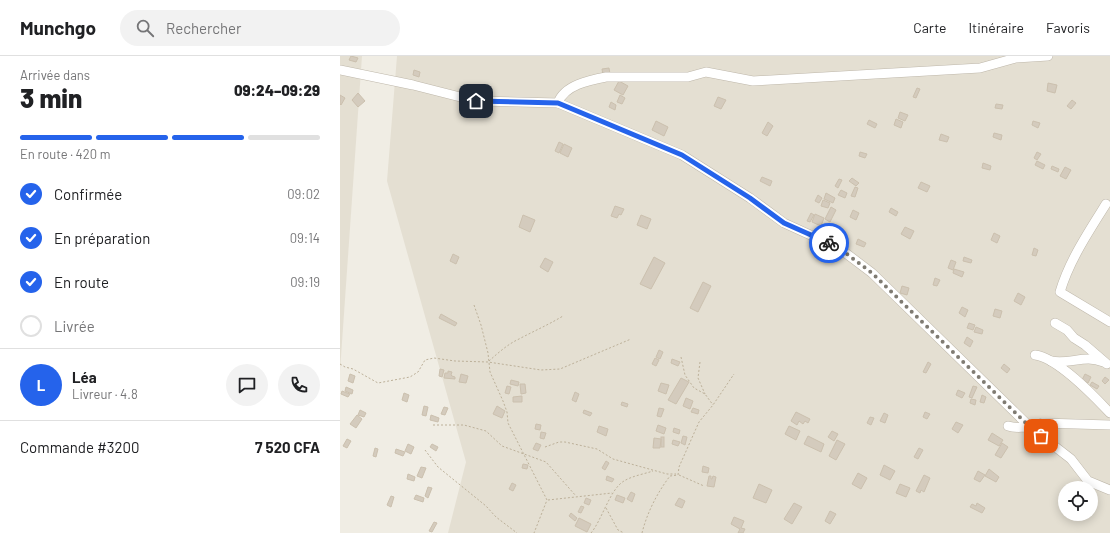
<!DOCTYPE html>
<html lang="fr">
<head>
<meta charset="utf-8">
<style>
	:root { --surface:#fff; --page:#f2f2f2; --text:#202124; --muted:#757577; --line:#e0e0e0; --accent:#2563eb }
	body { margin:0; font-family:Barlow,sans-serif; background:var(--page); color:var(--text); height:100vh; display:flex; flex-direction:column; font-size:15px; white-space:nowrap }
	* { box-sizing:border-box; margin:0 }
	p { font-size:13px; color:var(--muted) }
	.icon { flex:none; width:22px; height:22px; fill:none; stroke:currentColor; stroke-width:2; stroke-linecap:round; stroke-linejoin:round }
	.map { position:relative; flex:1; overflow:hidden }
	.panel { display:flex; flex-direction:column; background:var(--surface); width:340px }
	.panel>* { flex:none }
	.fabs { position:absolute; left:718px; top:425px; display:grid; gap:8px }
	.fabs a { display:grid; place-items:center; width:40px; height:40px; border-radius:50%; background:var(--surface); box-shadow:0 2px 10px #0003; font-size:20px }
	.pin { position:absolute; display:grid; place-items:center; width:34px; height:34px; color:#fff; margin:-17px; border-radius:8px; box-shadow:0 2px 6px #0006 }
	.courier { position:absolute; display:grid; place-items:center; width:40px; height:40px; margin:-20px; border:3px solid #2563eb; border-radius:50%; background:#fff; color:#222; box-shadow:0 1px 5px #0007 }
	.headline em { font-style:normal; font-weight:800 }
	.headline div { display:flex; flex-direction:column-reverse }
	.headline { display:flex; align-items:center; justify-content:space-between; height:68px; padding:0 20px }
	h1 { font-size:26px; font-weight:800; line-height:30px }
	.bar { display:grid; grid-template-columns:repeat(4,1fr); gap:6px 4px; align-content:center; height:48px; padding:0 20px }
	.bar i { height:5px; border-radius:3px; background:var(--line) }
	.bar .on { background:var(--accent) }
	.bar p { grid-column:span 4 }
	.line { display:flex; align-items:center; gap:10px; padding:0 20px; border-top:1px solid var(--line) }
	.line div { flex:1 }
	.round { display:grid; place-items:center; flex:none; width:42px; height:42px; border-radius:21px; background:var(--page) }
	ol { padding:0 20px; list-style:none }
	li { display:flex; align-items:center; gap:12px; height:44px }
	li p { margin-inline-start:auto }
	li .icon { padding:4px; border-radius:50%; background:var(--accent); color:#fff; stroke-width:4 }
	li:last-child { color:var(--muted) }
	li i { width:22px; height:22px; border:2px solid var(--line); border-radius:50% }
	header { display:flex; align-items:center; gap:24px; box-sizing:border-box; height:56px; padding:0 20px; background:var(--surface); border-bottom:1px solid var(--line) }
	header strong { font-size:19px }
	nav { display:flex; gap:22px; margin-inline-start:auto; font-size:14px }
	.search { width:280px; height:36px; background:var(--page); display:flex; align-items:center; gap:10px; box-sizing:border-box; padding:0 14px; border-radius:22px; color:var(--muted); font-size:15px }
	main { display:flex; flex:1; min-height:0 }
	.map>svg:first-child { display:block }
	.residential { fill:#e4dfd2; fill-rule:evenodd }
	.building { fill:#d4cbbd; stroke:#cbc0ae }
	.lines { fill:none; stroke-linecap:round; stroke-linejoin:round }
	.minor-casing { stroke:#beb7aa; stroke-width:10 }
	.path { stroke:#bcb099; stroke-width:1; stroke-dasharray:2 2; stroke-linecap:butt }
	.minor { stroke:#fff; stroke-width:9 }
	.done { stroke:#7f7b72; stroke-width:4; stroke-dasharray:0 7.2 }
	.route { stroke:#2563eb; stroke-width:5 }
</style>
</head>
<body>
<header>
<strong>Munchgo</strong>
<div class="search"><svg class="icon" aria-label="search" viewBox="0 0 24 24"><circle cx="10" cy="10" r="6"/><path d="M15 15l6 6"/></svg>Rechercher</div>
<nav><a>Carte</a><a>Itinéraire</a><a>Favoris</a></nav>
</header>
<main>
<section class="panel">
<div class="headline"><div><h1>3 min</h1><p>Arrivée dans</p></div><em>09:24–09:29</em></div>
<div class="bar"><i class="on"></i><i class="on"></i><i class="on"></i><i></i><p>En route · 420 m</p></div>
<ol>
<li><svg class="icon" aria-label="check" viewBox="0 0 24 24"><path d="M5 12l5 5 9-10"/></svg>Confirmée<p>09:02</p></li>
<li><svg class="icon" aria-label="check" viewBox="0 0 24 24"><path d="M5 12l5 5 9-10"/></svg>En préparation<p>09:14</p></li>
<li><svg class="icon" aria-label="check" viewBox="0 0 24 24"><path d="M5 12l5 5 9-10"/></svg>En route<p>09:19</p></li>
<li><i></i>Livrée</li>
</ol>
<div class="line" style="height:72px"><b class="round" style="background:var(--accent);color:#fff">L</b><div><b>Léa</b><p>Livreur · 4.8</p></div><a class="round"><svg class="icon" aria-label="chat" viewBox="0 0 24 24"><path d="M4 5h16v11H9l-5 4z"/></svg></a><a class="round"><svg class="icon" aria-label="phone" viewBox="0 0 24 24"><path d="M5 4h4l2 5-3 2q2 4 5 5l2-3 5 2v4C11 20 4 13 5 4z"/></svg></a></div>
<div class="line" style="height:52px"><div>Commande #3200</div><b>7 520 CFA</b></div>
</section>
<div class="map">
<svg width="770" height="477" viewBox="0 0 770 477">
	<rect width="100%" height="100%" fill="#f0ede4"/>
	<g class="residential">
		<polygon points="0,0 22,0 0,315"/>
		<path d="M57 0H770V477H108L126 406 47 125ZM725 432H751V458H725Z"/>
	</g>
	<g class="building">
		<polygon points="11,0 18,2 16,6 9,4"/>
		<polygon points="269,12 270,18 263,19 262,13"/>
		<polygon points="74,14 80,16 79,21 73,19"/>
		<polygon points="279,25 288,30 283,39 274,34"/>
		<polygon points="708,27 717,29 715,37 707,35"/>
		<polygon points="577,32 580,33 576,42 573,41"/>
		<polygon points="18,37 25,45 18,51 12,44"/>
		<polygon points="0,39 5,42 1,49 0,48"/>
		<polygon points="280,39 285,42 282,48 277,46"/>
		<polygon points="378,41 386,44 381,53 374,50"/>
		<polygon points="732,44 736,47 731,53 727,50"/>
		<polygon points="271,46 276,49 275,54 269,51"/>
		<polygon points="656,48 663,49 662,53 655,52"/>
		<polygon points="560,56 568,59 565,65 558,62"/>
		<polygon points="556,63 563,66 561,72 554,69"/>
		<polygon points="529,64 537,68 535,72 527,68"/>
		<polygon points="316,65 328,71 324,80 312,74"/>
		<polygon points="693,65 700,67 698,72 692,69"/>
		<polygon points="428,66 433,70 427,80 422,77"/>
		<polygon points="654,77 662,79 661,84 653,81"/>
		<polygon points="601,78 609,81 607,86 599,84"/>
		<polygon points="219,86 223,88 219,97 215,95"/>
		<polygon points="224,88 232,92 228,101 220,97"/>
		<polygon points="520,96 527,98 525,102 519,100"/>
		<polygon points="697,96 701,98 697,104 694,102"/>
		<polygon points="697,105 705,109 703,113 695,109"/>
		<polygon points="643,107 651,110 650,114 642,112"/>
		<polygon points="712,110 719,113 718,116 711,113"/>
		<polygon points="725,111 731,114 726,123 720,120"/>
		<polygon points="422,121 432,125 430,130 420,125"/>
		<polygon points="512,122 519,127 516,130 509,125"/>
		<polygon points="499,123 502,124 498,132 495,130"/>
		<polygon points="581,126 590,130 587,136 578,132"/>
		<polygon points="515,131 518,132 515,141 511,140"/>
		<polygon points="501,134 507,137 505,142 498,139"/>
		<polygon points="486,137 495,142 493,147 484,143"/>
		<polygon points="478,139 482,142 479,147 475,145"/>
		<polygon points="483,144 490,147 488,152 481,150"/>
		<polygon points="275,150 284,153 281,159 279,158 277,162 271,160"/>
		<polygon points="491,151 496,154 490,166 485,163"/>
		<polygon points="551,152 558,156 556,160 549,156"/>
		<polygon points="513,154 519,157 516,164 510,161"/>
		<polygon points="471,157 474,159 470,166 467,165"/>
		<polygon points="475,158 484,162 481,170 472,166"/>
		<polygon points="183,159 195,164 190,176 179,171"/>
		<polygon points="301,159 311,163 307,173 297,169"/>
		<polygon points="565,171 574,175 570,183 561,178"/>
		<polygon points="654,177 660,180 657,187 651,184"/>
		<polygon points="518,183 526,187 524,191 516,188"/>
		<polygon points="694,192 698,194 696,200 692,199"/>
		<polygon points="113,198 119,201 116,208 110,205"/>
		<polygon points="314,201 325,207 311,233 300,228"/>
		<polygon points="624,201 632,204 631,207 623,205"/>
		<polygon points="205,202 213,206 208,216 200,211"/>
		<polygon points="611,204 616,206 613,214 608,212"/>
		<polygon points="614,213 624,216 622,221 613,217"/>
		<polygon points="595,222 600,224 597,230 593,229"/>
		<polygon points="363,226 371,230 358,256 350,252"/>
		<polygon points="562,230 569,232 567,239 560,237"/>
		<polygon points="678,237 685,241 681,249 674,245"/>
		<polygon points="622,251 628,254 625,261 619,257"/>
		<polygon points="655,253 662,255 660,262 653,260"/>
		<polygon points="101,258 117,267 115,270 99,262"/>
		<polygon points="629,267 635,269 633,274 627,272"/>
		<polygon points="636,271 643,274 642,278 634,276"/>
		<polygon points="627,281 633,285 630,291 624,287"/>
		<polygon points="319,294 323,296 320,303 316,301"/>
		<polygon points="315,302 319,304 316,310 312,308"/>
		<polygon points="332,303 340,306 338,310 331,307"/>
		<polygon points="588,306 591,308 586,317 583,316"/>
		<polygon points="664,308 670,313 667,317 661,312"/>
		<polygon points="100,313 104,314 102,321 99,320"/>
		<polygon points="108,315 112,316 111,319 112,320 115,321 115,323 104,322 105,317 108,317"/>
		<polygon points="10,318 15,320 13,327 8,325"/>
		<polygon points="121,318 128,320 126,327 119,326"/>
		<polygon points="745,318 751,321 748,327 742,324"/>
		<polygon points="765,321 769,324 765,328 762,325"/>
		<polygon points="341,322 349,326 336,348 328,344"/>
		<polygon points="171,324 179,326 178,330 170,328"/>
		<polygon points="752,326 759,330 757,333 750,329"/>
		<polygon points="321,327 329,329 326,338 318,335"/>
		<polygon points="180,328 185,328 186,337 181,338"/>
		<polygon points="167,330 171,331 169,338 165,337"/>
		<polygon points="633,330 637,331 632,342 629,341"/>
		<polygon points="6,331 13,334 12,338 5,335"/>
		<polygon points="618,334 625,337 622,342 616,339"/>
		<polygon points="2,335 10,338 8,341 1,338"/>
		<polygon points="235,336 239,338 236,346 232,344"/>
		<polygon points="64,337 69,339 67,346 62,344"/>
		<polygon points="642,339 646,341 644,347 640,346"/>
		<polygon points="182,340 182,346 173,346 173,341"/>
		<polygon points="346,342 353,345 350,353 343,350"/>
		<polygon points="631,343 636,344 635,349 630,347"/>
		<polygon points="282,346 288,348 287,351 281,349"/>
		<polygon points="84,350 88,351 86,360 82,359"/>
		<polygon points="157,350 165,355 162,362 153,358"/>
		<polygon points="104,351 108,352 105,359 101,358"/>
		<polygon points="319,352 324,353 321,361 317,360"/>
		<polygon points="353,352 359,354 358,358 351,356"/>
		<polygon points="20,354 26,357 24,361 18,359"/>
		<polygon points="244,354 252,357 250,360 243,357"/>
		<polygon points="456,356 470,363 468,367 465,365 463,368 459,365 457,369 451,365"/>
		<polygon points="585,356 590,358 587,363 583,361"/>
		<polygon points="544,357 548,359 545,367 540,365"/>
		<polygon points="17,359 22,363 16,372 10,368"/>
		<polygon points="91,359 99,362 98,366 90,364"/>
		<polygon points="530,361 534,362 531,369 527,367"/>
		<polygon points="616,366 623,369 618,377 612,373"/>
		<polygon points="196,368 201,369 200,374 195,373"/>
		<polygon points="318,369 326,372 324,378 316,375"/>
		<polygon points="259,370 268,373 266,380 257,376"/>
		<polygon points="449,370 460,375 456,384 445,378"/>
		<polygon points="334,372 340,374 339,378 333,376"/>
		<polygon points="492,375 498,378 494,385 488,381"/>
		<polygon points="201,376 206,377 204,383 200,382"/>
		<polygon points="652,377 663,384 659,390 648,384"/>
		<polygon points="343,380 347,381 345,389 341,387"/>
		<polygon points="468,380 484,388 481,396 464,388"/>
		<rect x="321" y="381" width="3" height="10"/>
		<polygon points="314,382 321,383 320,392 313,392"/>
		<polygon points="7,383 11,385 7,392 3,390"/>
		<polygon points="333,384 340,386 338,390 332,388"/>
		<polygon points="497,384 505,388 496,404 489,400"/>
		<polygon points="196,387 201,389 198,395 193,393"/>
		<polygon points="662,387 668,391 661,402 655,399"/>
		<polygon points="68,388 74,391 71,398 65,395"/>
		<polygon points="92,388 98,391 96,395 90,391"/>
		<polygon points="35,392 38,393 36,401 33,400"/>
		<polygon points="579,392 583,394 578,403 574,401"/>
		<polygon points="56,393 65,396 63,400 55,397"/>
		<polygon points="266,405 269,407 265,414 262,412"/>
		<polygon points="183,408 188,409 187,413 182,412"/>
		<polygon points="544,409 555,415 550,424 540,419"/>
		<polygon points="363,410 369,412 368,417 362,416"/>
		<polygon points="81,411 86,412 82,422 77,420"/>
		<polygon points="649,413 659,421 656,426 645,420"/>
		<polygon points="638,415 645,419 640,426 634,423"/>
		<polygon points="518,417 527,422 521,433 512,428"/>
		<polygon points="68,418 75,421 74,425 67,423"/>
		<polygon points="584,419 590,422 584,436 581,434 580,437 576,435"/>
		<polygon points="267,420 274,423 272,426 266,424"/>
		<polygon points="369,420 371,420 371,423 372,423 373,420 376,421 374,431 367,430"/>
		<polygon points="172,427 176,429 173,435 169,433"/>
		<polygon points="419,428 432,434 426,447 413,442"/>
		<polygon points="560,428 570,432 566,441 556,437"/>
		<polygon points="88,431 92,432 88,442 85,440"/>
		<polygon points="291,436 295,438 292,446 287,443"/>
		<polygon points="76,439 84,442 83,446 74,443"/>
		<polygon points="277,439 285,442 283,447 275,444"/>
		<polygon points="51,440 54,441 51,451 47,449"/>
		<polygon points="246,442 251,444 249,449 244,447"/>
		<polygon points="339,442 345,445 342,452 335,449"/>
		<polygon points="454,447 462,451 452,468 444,463"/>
		<polygon points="637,447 645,452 642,457 630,451 632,448 636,450"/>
		<polygon points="241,450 244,451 241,457 238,456"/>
		<polygon points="490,455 496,458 490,468 485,465"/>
		<polygon points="231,457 237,462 235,465 229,460"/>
		<polygon points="394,461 404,465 401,472 405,473 403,477 398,477 400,473 391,468"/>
		<polygon points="239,462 251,468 247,476 235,470"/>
		<polygon points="94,466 97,467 92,476 89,475"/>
	</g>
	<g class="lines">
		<defs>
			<g id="minor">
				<polyline points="0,14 73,29 136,45 218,47 342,99 410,142 444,167 499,192 532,217 691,372 731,403 748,425 770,434"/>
				<path d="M218 47C224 29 250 24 266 21H348L366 16 413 25 640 12 676 2 708 0"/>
				<path d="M766 148C749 175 729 205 720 236L770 266"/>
				<polyline points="715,267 727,274 734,282 745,289 767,308"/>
				<path d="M695 299C718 302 754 340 770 357"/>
				<path d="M711 305C730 309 745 298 763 306"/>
				<path d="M668 370C677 373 683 370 691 372L702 367 770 369"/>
			</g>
		</defs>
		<use href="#minor" class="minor-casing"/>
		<g class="path">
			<polyline points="134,249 141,269 148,297 150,316 163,345 167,356 168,367 207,444 194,477"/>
			<polyline points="341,301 345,319 354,332 365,338 373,349"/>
			<path d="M149 305C158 297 168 288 179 283 194 275 208 269 223 260"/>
			<polyline points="360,306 358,322 365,338"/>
			<polyline points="0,308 5,311 13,313 38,327 70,321 78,316 85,304 94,302 115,305 148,306 201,314 220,313 291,283"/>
			<polyline points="93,369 124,369 146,375 162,390 206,406 236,440"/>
			<polyline points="205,391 219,386 225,386 257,393 273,403 327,418 336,418"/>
			<polyline points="85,394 98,411 146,450 156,461 177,477"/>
			<polyline points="339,419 364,430"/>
			<polyline points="208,444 272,437"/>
			<polyline points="266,452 278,474 284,477"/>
			<path d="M251 477C262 464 270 433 284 425 292 420 304 418 313 415"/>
			<path d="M302 477C307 457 317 437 330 420L338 419 339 411 359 366 373 349 394 318"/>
		</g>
		<use href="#minor" class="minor"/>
	</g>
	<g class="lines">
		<polyline class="done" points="489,187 499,192 532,217 691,372 701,380"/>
		<polyline class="route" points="136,45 218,47 342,99 410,142 444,167 489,187"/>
	</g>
</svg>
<div class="fabs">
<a><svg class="icon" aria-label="locate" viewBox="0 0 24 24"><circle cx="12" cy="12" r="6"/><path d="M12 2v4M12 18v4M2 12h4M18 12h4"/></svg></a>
</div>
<div class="pin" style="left:701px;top:380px;background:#ea580c"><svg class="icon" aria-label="bag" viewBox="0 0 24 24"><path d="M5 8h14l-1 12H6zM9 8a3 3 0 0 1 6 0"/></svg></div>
<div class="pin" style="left:136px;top:45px;background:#1f2937"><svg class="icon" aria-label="home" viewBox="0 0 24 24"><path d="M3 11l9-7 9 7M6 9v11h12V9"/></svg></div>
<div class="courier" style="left:489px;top:187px"><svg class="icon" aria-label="bike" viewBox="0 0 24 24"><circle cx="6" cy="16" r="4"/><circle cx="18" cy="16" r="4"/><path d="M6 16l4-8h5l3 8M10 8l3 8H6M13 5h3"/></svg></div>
</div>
</main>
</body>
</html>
